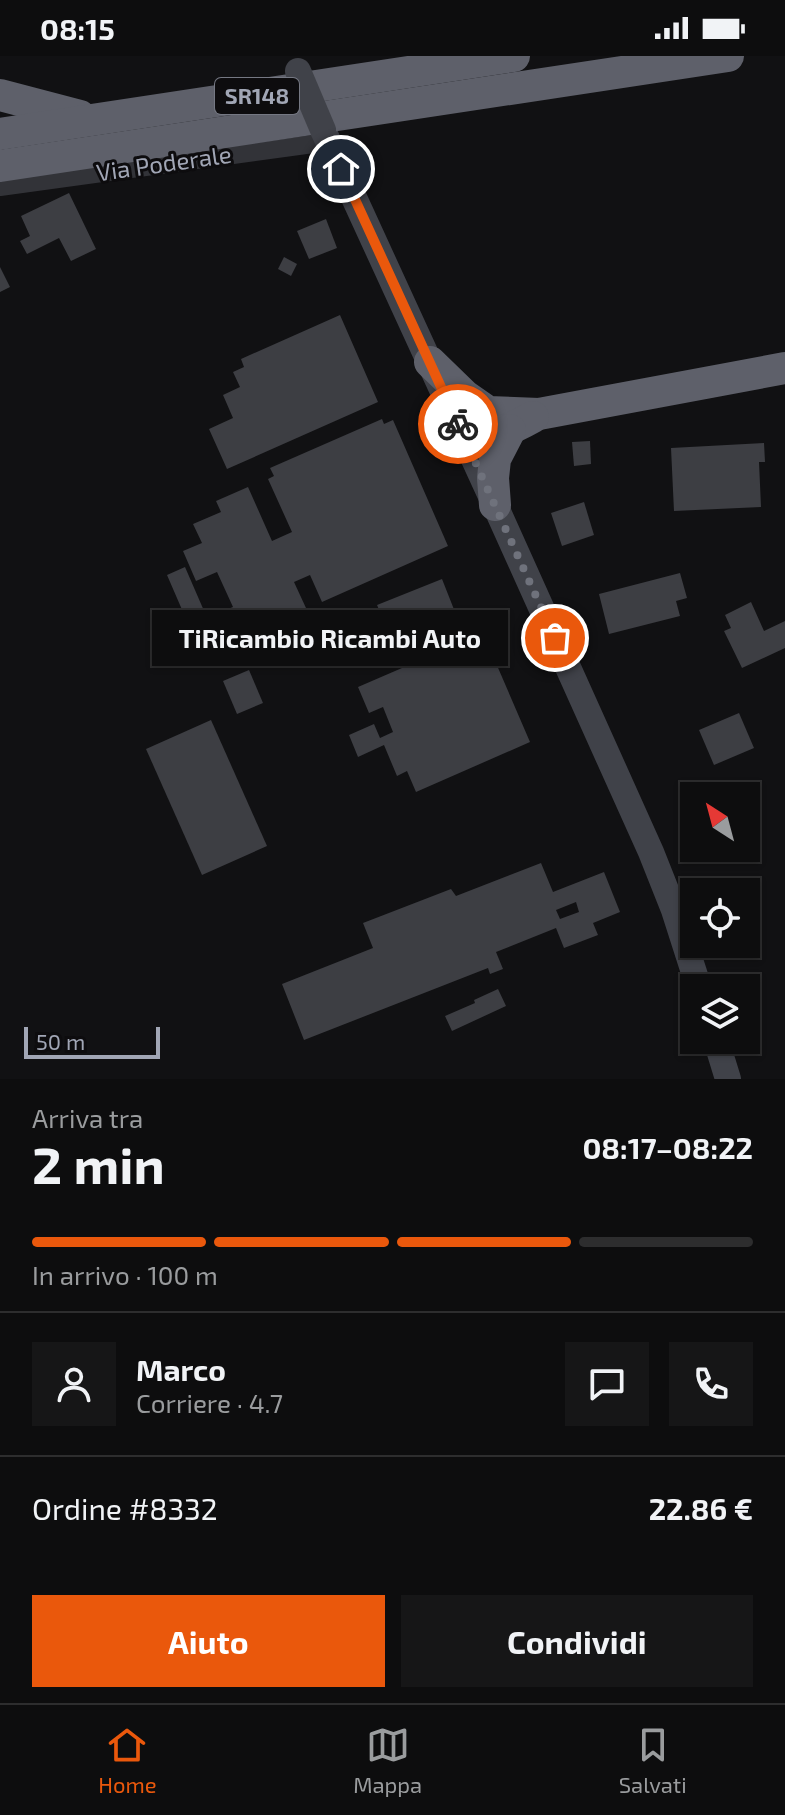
<!DOCTYPE html>
<html lang="it">
<head>
<meta charset="utf-8">
<style>
	:root { --surface:#0d0d0e; --page:#161617; --text:#f1f3f6; --muted:#9a9c9e; --line:#2d2d2e; --accent:#ea580c }
	body { margin:0; font-family:"Exo 2",sans-serif; background:var(--page); color:var(--text); height:100vh; display:flex; flex-direction:column; font-size:30px; white-space:nowrap }
	* { box-sizing:border-box; margin:0 }
	p { font-size:26px; color:var(--muted) }
	.icon { flex:none; width:44px; height:44px; fill:none; stroke:currentColor; stroke-width:2; stroke-linecap:round; stroke-linejoin:round }
	.map { position:relative; height:1023px; overflow:hidden }
	.drawer { display:flex; flex-direction:column; background:var(--surface); flex:1 }
	.drawer>* { flex:none }
	.needle { width:52px; rotate:324deg }
	.fabs { position:absolute; left:680px; top:726px; display:grid; gap:16px }
	.fabs a { display:grid; place-items:center; width:80px; height:80px; border-radius:0px; background:var(--surface); box-shadow:0 2px 6px #0004,0 0 0 2px var(--line); font-size:40px }
	.scale { position:absolute; left:24px; bottom:20px; width:136px; box-sizing:border-box; padding-left:8px; border:4px solid #a1a6b5; border-top:0; font-size:22px; line-height:28px; white-space:nowrap; color:#a1a6b5; -webkit-text-stroke:6px #0d0c0e; paint-order:stroke }
	.pin { position:absolute; display:grid; place-items:center; width:68px; height:68px; color:#fff; margin:-34px; border:4px solid #fff; border-radius:50%; box-shadow:0 2px 8px #0007 }
	.courier { position:absolute; display:grid; place-items:center; width:80px; height:80px; margin:-40px; border:6px solid #ea580c; border-radius:50%; background:#fff; color:#222; box-shadow:0 2px 10px #0007 }
	.bubble { position:absolute; height:56px; border-radius:0px; background:var(--surface); box-shadow:0 2px 6px #0004,0 0 0 2px var(--line); font-size:26px; font-weight:700; line-height:56px; text-align:center }
	.head em { font-style:normal; font-weight:700 }
	.head div { display:flex; flex-direction:column-reverse }
	.head { display:flex; align-items:center; justify-content:space-between; height:136px; padding:0 32px }
	h1 { font-size:52px; font-weight:700; line-height:60px }
	.bar { display:grid; grid-template-columns:repeat(4,1fr); gap:12px 8px; align-content:center; height:96px; padding:0 32px }
	.bar i { height:10px; border-radius:6px; background:var(--line) }
	.bar .selected { background:var(--accent) }
	.bar p { grid-column:span 4 }
	.line { display:flex; align-items:center; gap:20px; padding:0 32px; border-top:2px solid var(--line) }
	.line div { flex:1 }
	.round { display:grid; place-items:center; flex:none; width:84px; height:84px; border-radius:0px; background:var(--page) }
	.cta { display:flex; gap:16px; margin-top:auto; padding:16px 32px }
	.cta a { flex:1; height:92px; border-radius:0px; background:var(--accent); color:#fff; font-size:32px; font-weight:700; line-height:92px; text-align:center }
	.cta a+a { background:var(--page); color:var(--text) }
	.status { display:flex; justify-content:space-between; align-items:center; height:56px; padding:0 40px; background:var(--surface); direction:ltr }
	.status svg { height:22px; fill:currentColor }
	.tab-bar { display:flex; justify-content:space-around; align-items:center; height:112px; border-top:2px solid var(--line); background:var(--surface); font-size:22px; color:var(--muted) }
	.tab-bar a { display:grid; justify-items:center; gap:4px }
	.tab-bar .selected { color:var(--accent) }
	.map>svg:first-child { display:block }
	.building { fill:#3d3e43; fill-rule:evenodd }
	.lines { fill:none; stroke-linecap:round; stroke-linejoin:round }
	.street { stroke:#323338; stroke-width:18 }
	.secondary { stroke:#404249; stroke-width:26 }
	.highway { stroke:#5e606a; stroke-width:32 }
	.secondary-bridge { stroke:#404249; stroke-width:26 }
	.done { stroke:#6f727c; stroke-width:8; stroke-dasharray:0 14.4 }
	.route { stroke:#ea580c; stroke-width:10 }
	.labels { text-anchor:middle; stroke-width:6; stroke-linejoin:round; paint-order:stroke }
	.shield { fill:#0d0c0e; stroke:#757883; stroke-width:2 }
	.shield-label { font-size:22px; font-weight:bold; fill:#a1a6b5 }
	.street-label { font-size:24px; fill:#a1a6b5; stroke:#0d0c0e }
</style>
</head>
<body>
<div class="status"><b>08:15</b><svg viewBox="0 0 49 12"><path d="M0 12V9h3v3zM5 12V6h3v6zM10 12V3h3v9zM15 12V0h3v12zM26 1h20v11H26zM47 4h2v5h-2z"/></svg></div>
<div class="map">
<svg width="785" height="1023" viewBox="0 0 785 1023">
	<rect width="100%" height="100%" fill="#111113"/>
	<g class="building">
		<polygon points="69,137 96,193 71,205 59,182 27,198 20,185 30,180 21,160"/>
		<polygon points="326,163 337,192 309,203 297,175"/>
		<polygon points="284,201 297,208 291,220 278,213"/>
		<polygon points="0,211 10,231 0,236"/>
		<polygon points="340,259 378,346 227,413 209,373 233,362 223,339 240,331 233,316 244,311 241,303"/>
		<polygon points="382,363 384,368 393,364 448,490 322,546 310,519 294,526 306,552 235,584 223,555 233,551 217,516 196,525 183,495 202,487 193,468 221,456 216,445 248,431 272,485 292,476 268,423 274,420 270,412"/>
		<polygon points="590,385 591,408 574,410 572,386"/>
		<polygon points="764,387 765,406 759,406 761,451 674,455 671,392"/>
		<polygon points="584,446 594,479 562,490 551,457"/>
		<polygon points="185,511 221,594 194,605 188,590 196,586 167,519"/>
		<polygon points="680,517 687,542 676,545 680,560 609,578 599,538"/>
		<polygon points="442,523 455,556 391,582 377,549"/>
		<polygon points="751,546 764,575 785,565 785,592 742,612 724,575 731,572 725,559"/>
		<polygon points="483,577 530,686 416,736 407,715 397,720 384,689 358,701 349,679 374,668 380,682 393,676 383,651 369,657 358,631"/>
		<polygon points="249,614 263,647 237,658 223,625"/>
		<polygon points="739,657 754,692 714,709 699,674"/>
		<polygon points="211,664 267,790 202,819 146,693"/>
		<path d="M541 807 553 836 604 816 620 856 593 867 598 879 564 892 556 872 496 896 503 913 490 918 488 912 304 984 282 928 373 892 363 867 451 833 456 840ZM576 846 579 856 560 863 556 854Z"/>
		<polygon points="498,933 506,950 452,975 445,960 475,947 474,944"/>
	</g>
	<g class="lines">
		<polyline class="street" points="0,131 328,86"/>
		<g class="secondary">
			<polyline points="323,74 495,449 651,796 674,854 699,932"/>
			<polyline points="716,984 728,1023"/>
		</g>
		<g class="highway">
			<polyline points="0,39 80,60"/>
			<polyline points="0,78 514,0"/>
			<polyline points="0,110 728,0"/>
			<polyline points="430,306 465,340 488,356 539,358 785,312"/>
			<path d="M464 382C494 380 508 375 533 361"/>
			<polyline points="495,449 493,422 495,403 510,374"/>
		</g>
		<polyline class="secondary-bridge" points="298,15 323,74"/>
	</g>
	<g class="lines">
		<polyline class="done" points="458,368 555,582"/>
		<polyline class="route" points="341,113 458,368"/>
	</g>
	<g class="labels">
		<rect class="shield" x="215" y="22" width="84" height="36" rx="6"/>
		<g class="shield-label">
			<text x="257" y="48">SR148</text>
		</g>
		<g class="street-label">
			<text transform="translate(164 108) rotate(-8)" y="8">Via Poderale</text>
		</g>
	</g>
</svg>
<div class="fabs">
<a><svg class="needle" viewBox="-14 -14 28 28"><path d="M0-13l5 13h-10z" fill="#e53935"/><path d="M0 13l5-13h-10z" fill="#9a9c9e"/></svg></a>
<a><svg class="icon" aria-label="locate" viewBox="0 0 24 24"><circle cx="12" cy="12" r="6"/><path d="M12 2v4M12 18v4M2 12h4M18 12h4"/></svg></a>
<a><svg class="icon" aria-label="layers" viewBox="0 0 24 24"><path d="M12 4l9 5-9 5-9-5zM3 14l9 5 9-5"/></svg></a>
</div>
<div class="scale">50 m</div>
<div class="pin" style="left:555px;top:582px;background:#ea580c"><svg class="icon" aria-label="bag" viewBox="0 0 24 24"><path d="M5 8h14l-1 12H6zM9 8a3 3 0 0 1 6 0"/></svg></div>
<div class="pin" style="left:341px;top:113px;background:#1f2937"><svg class="icon" aria-label="home" viewBox="0 0 24 24"><path d="M3 11l9-7 9 7M6 9v11h12V9"/></svg></div>
<div class="courier" style="left:458px;top:368px"><svg class="icon" aria-label="bike" viewBox="0 0 24 24"><circle cx="6" cy="16" r="4"/><circle cx="18" cy="16" r="4"/><path d="M6 16l4-8h5l3 8M10 8l3 8H6M13 5h3"/></svg></div>
<div class="bubble" style="left:152px;top:554px;width:356px">TiRicambio Ricambi Auto</div>
</div>
<section class="drawer">
<div class="head"><div><h1>2 min</h1><p>Arriva tra</p></div><em>08:17–08:22</em></div>
<div class="bar"><i class="selected"></i><i class="selected"></i><i class="selected"></i><i></i><p>In arrivo · 100 m</p></div>
<div class="line" style="height:144px"><a class="round"><svg class="icon" aria-label="person" viewBox="0 0 24 24"><circle cx="12" cy="8" r="4"/><path d="M4 21q1-7 8-7t8 7"/></svg></a><div><b>Marco</b><p>Corriere · 4.7</p></div><a class="round"><svg class="icon" aria-label="chat" viewBox="0 0 24 24"><path d="M4 5h16v11H9l-5 4z"/></svg></a><a class="round"><svg class="icon" aria-label="phone" viewBox="0 0 24 24"><path d="M5 4h4l2 5-3 2q2 4 5 5l2-3 5 2v4C11 20 4 13 5 4z"/></svg></a></div>
<div class="line" style="height:104px"><div>Ordine #8332</div><b>22.86 €</b></div>
<div class="cta"><a>Aiuto</a><a>Condividi</a></div>
</section>
<nav class="tab-bar">
<a class="selected"><svg class="icon" aria-label="home" viewBox="0 0 24 24"><path d="M3 11l9-7 9 7M6 9v11h12V9"/></svg>Home</a>
<a><svg class="icon" aria-label="map" viewBox="0 0 24 24"><path d="M3 6l6-2 6 2 6-2v14l-6 2-6-2-6 2zM9 4v14M15 6v14"/></svg>Mappa</a>
<a><svg class="icon" aria-label="saved" viewBox="0 0 24 24"><path d="M7 4h10v16l-5-4-5 4z"/></svg>Salvati</a>
</nav>
</body>
</html>
